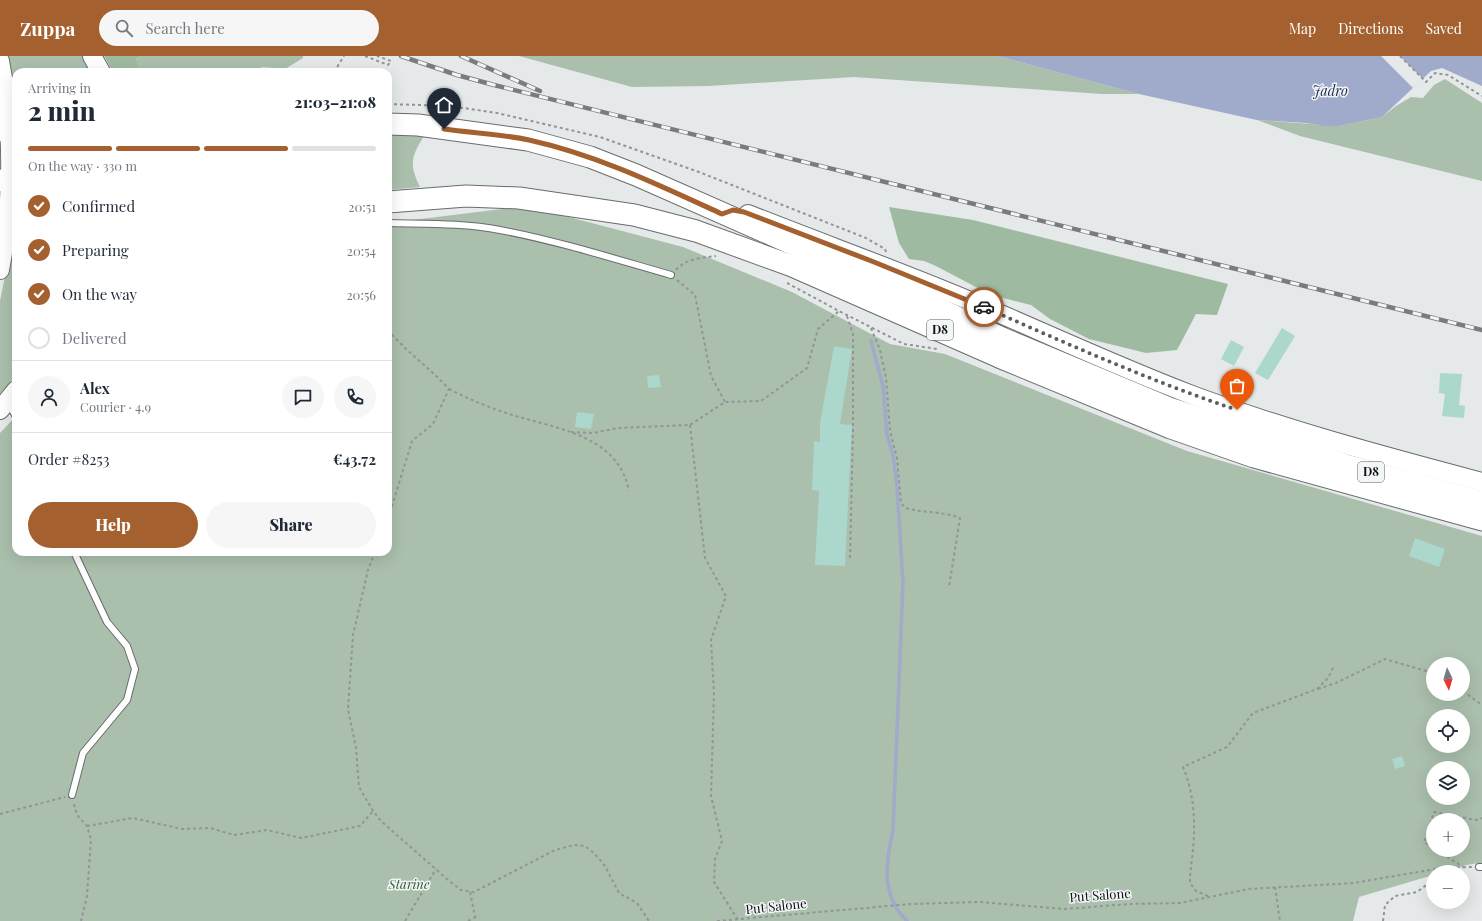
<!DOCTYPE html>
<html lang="en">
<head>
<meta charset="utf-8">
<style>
	:root { --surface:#fff; --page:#f6f6f7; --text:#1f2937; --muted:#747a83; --line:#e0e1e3; --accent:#a4612f }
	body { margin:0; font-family:"Playfair Display",serif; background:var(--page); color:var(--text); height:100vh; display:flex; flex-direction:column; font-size:15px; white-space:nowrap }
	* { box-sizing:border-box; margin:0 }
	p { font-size:13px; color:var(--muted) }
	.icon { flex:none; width:22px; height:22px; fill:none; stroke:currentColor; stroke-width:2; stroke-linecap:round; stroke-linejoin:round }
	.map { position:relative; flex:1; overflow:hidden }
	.drawer { position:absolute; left:12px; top:12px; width:380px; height:488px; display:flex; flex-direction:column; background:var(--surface); border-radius:12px; box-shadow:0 4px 16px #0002 }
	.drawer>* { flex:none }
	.needle { width:26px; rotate:175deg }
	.buttons { position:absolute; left:1426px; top:601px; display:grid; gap:8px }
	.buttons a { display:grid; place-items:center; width:44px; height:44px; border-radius:50%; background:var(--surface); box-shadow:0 4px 16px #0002; font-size:20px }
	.pin { position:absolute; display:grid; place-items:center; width:34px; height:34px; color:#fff; margin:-41px -17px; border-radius:50% 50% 50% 0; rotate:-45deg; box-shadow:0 0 4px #0007 }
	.pin .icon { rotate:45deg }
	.courier { position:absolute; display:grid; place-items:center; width:40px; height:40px; margin:-20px; border:3px solid #a4612f; border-radius:50%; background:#fff; color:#222; box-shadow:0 1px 5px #0007 }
	.summary em { font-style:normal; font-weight:800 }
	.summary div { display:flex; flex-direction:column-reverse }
	.summary { display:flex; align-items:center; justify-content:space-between; height:68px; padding:0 16px }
	h1 { font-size:26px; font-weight:800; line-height:30px }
	.bar { display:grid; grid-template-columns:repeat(4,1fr); gap:6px 4px; align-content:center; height:48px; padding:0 16px }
	.bar i { height:5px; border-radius:3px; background:var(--line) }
	.bar .selected { background:var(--accent) }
	.bar p { grid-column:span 4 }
	.line { display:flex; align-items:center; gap:10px; padding:0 16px; border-top:1px solid var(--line) }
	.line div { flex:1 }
	.round { display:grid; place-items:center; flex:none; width:42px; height:42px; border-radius:21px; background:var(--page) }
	ol { padding:0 16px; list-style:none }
	li { display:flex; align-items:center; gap:12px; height:44px }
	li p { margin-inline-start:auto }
	li .icon { padding:4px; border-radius:50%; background:var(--accent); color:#fff; stroke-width:4 }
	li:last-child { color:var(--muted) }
	li i { width:22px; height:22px; border:2px solid var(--line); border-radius:50% }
	.button { display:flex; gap:8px; margin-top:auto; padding:8px 16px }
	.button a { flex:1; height:46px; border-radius:24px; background:var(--accent); color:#fff; font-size:16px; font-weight:800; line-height:46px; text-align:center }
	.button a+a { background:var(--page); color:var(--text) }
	header { display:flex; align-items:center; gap:24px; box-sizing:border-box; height:56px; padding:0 20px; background:var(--accent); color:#fff }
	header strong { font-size:19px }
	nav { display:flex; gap:22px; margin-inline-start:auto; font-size:14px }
	.search { width:280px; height:36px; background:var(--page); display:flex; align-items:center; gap:10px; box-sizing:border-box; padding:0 14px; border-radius:22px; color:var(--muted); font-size:15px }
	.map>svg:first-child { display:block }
	.green { fill:#aabfac; fill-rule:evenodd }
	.forest { fill:#9ebba1 }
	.water { fill:#a0aaca }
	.pier { fill:#e5e9ea }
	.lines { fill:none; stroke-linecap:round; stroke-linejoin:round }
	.stream { stroke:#a0aaca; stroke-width:3.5 }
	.building { fill:#abd7cc }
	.service-casing { stroke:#696c6d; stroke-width:8 }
	.secondary-casing { stroke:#696c6d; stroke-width:20 }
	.trunk-casing { stroke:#696c6d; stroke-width:23 }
	.path { stroke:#929596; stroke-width:2; stroke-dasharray:3 3; stroke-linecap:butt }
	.service { stroke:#fff; stroke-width:6 }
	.secondary { stroke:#fff; stroke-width:18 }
	.trunk { stroke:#fff; stroke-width:21 }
	.rail-casing { stroke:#797c7d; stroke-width:4.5 }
	.rail { stroke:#f2f6f7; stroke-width:3; stroke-dasharray:9; stroke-linecap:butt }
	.done { stroke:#5b5d5e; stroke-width:4; stroke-dasharray:0 7.2 }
	.route { stroke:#a4612f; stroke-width:5 }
	.labels { text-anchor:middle; stroke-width:3; stroke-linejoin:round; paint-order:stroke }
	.shield { fill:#f2f6f7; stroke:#545657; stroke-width:1 }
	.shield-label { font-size:12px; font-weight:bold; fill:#101112 }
	.park-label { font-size:13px; font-style:italic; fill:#305b37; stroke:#f2f6f7 }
	.street-label { font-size:13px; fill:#101112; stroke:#f2f6f7 }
	.water-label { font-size:14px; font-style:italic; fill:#1e2751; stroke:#f2f6f7 }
</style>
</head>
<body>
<header>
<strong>Zuppa</strong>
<div class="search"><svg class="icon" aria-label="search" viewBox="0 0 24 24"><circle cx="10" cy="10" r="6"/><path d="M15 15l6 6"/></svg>Search here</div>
<nav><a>Map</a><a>Directions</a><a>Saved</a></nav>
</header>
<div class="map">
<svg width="1482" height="865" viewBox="0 0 1482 865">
	<rect width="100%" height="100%" fill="#e5e9ea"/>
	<g class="green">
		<polygon points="6,0 83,0 94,16 16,16 16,22 9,20"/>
		<polygon points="141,0 303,0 303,2 285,13 262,11 259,16 141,16 136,3"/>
		<polygon points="519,0 997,0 1139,38 1102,38 854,21 708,30 632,31"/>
		<polygon points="1445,23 1482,47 1482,125 1300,80 1257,64 1339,70 1382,61 1396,50 1411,41 1423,42 1434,29"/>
		<path d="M388 76 424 80C411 101 409 108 420 131L388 134Z"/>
		<path d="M527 150 683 191 792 236 890 288 945 298 1187 395 1482 480V807C1465 807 1450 816 1433 816V819L1359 841 1353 865H0V377L16 360V496H388V167ZM1433 608H1463V638H1433ZM1433 660H1463V690H1433ZM1433 712H1463V742H1433ZM1433 764H1463V794H1433Z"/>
		<polygon points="16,166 16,319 0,338 0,245"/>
	</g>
	<g class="forest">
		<polygon points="104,0 141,0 136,3 141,16 113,16"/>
		<polygon points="889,151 973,164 1228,228 1217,259 1196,258 1177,294 1146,297 1089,283 1050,263 1031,249 991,239 936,210 924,205 909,203 899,187"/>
	</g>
	<polygon class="water" points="997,0 1482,0 1482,30 1442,12 1431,15 1382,61 1339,70 1326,70 1306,67 1257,64 1139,38"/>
	<polygon class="pier" points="1381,0 1400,0 1423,23 1413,32"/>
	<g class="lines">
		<path class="stream" d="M871 285 883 330 887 379 893 399 897 430 903 526 893 774C886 808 880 838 907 865"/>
	</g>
	<g class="building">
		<polygon points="1282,272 1295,280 1268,324 1255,317"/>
		<polygon points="1231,284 1244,291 1234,310 1221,303"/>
		<polygon points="834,290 852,293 840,368 852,369 845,510 815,509 819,435 812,434 814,385 820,386 820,367"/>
		<polygon points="1440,317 1462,318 1459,349 1465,350 1464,362 1442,360 1445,338 1439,337"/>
		<polygon points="659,319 661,331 648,332 647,320"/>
		<polygon points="577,356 594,358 591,373 575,371"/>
		<polygon points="1415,482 1445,493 1439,511 1409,500"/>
		<polygon points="1402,700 1405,710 1395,713 1392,703"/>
	</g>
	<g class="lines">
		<defs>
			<g id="service">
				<path d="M388 167C425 168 464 167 500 174 558 185 615 203 671 219"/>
				<polyline points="9,348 16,361"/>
				<polyline points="72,739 83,697 127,644 135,613 127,590 107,566 74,496"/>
				<polyline points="1479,811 1482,811"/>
			</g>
			<g id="secondary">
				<polyline points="92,0 101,16"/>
				<path d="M0 5C14 74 13 145 0 214"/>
				<path d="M748 158C826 189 905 217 982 250 1052 280 1121 312 1192 339 1287 374 1384 400 1482 426"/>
				<polyline points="0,354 16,334"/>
			</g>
			<g id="trunk">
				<polyline points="0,29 16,35"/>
				<polyline points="388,68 418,69 528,84 590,101 636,119 942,254 1002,282 1169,352 1349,410 1482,446"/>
				<polyline points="9,79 16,67"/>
				<polyline points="0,124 16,129"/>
				<polyline points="388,146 466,140 519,142 634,159 696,175 792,210 999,301 1171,372 1254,401 1482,464"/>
				<polyline points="0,170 4,190"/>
			</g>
		</defs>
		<use href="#service" class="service-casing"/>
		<use href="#secondary" class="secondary-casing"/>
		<use href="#trunk" class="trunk-casing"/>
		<g class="path">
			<polyline points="365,0 388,9 391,5 377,0"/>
			<polyline points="1400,0 1426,26 1435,17 1448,19 1482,40"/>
			<polyline points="334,16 344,0"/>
			<polyline points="388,48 450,50 497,57 600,81 699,116 866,182 885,193 886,196"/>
			<path d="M676 214C687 202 701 202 716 200"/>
			<polyline points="677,224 695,239 711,320 725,346"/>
			<polyline points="787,227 839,255 904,288 937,293"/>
			<polyline points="847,260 853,278 853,372 850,504"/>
			<path d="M871 272 880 294 886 322 890 375 897 402 901 447 905 452C923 457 942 455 960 462L949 531"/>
			<path d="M388 274C406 296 430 312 449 333L433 368 412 385 388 463"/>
			<path d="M449 333C473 345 497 355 523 362 565 374 619 383 629 435"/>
			<polyline points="690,369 705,502 726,540 711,584 714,637 711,740 722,785 715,803 714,826 738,864"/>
			<polyline points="571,376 593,377 618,372 690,369 725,346 761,345 807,312 818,273 839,255"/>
			<polyline points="375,496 368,514 353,579 348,653 356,692 359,731 373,755 382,766 447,823 461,834 474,836 555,794 574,789 585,790 595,798 605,810 619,837 637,847 649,865"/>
			<polyline points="1318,633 1336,627 1385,603 1433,617"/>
			<polyline points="1463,635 1482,649"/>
			<polyline points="74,748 77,759 87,770 91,784 87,840 81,865"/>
			<polyline points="0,758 65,741"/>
			<polyline points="87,770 133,762 182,773 210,772 234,779 267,774 301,782 360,770 373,755"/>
			<polyline points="1433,792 1424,786 1434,756 1476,764 1482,762"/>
			<polyline points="1437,794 1463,811"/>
			<polyline points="1275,831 1280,865"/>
			<polyline points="470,836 476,865"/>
			<path d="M1208 840 1196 835 1190 827C1190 818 1191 811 1192 802 1196 772 1195 739 1183 711L1227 691 1253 657 1317 633 1328 622 1333 612"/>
			<polyline points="405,865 436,813"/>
			<polyline points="468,865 474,862"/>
			<polyline points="717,865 911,848 980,846 1065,853 1129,848 1180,847 1249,833 1354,827 1441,812 1472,811"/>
			<polyline points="1383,865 1385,849 1395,840 1417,836 1433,824"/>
		</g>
		<use href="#service" class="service"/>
		<use href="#secondary" class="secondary"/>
		<use href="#trunk" class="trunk"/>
		<defs>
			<g id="rail">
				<polyline points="401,0 457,19 494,29 1482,274"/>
				<polyline points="461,0 540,35"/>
			</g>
		</defs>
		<use href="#rail" class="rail-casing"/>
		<use href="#rail" class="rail"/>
	</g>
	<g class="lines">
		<path class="done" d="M984 251C1067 288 1151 325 1237 354"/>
		<path class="route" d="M444 73C472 77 502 78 529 84 597 99 659 129 722 158L733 154 744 156 874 206 984 251"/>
	</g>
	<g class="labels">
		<g class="shield">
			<rect x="927" y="264" width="26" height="20" rx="3"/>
			<rect x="1358" y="406" width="26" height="20" rx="3"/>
		</g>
		<g class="shield-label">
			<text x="940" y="278">D8</text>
			<text x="1371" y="420">D8</text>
		</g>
		<g class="park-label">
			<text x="409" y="833">Starine</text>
		</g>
		<g class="street-label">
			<text transform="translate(1100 839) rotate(-4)" y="5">Put Salone</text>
			<text transform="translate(776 850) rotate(-6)" y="5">Put Salone</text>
		</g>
		<g class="water-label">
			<text x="1330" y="40">Jadro</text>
		</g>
	</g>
</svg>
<div class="buttons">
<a><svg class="needle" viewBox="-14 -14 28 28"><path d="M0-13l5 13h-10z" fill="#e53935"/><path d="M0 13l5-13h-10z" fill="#747a83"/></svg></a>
<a><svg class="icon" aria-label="locate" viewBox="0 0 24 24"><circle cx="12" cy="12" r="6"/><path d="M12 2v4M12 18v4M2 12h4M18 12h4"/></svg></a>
<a><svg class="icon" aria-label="layers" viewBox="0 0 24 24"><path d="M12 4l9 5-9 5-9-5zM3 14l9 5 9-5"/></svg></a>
<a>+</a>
<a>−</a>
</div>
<div class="pin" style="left:1237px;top:354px;background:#ea580c"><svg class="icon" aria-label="bag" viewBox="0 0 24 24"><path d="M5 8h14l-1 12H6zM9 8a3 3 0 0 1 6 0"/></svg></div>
<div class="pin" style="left:444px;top:73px;background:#1f2937"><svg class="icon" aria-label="home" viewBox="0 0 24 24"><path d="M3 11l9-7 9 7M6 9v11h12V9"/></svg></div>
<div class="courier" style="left:984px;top:251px"><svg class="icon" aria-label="car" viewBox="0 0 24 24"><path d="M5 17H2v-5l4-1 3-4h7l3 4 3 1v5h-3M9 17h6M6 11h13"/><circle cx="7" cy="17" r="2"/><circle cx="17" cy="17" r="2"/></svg></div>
<section class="drawer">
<div class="summary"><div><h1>2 min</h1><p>Arriving in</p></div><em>21:03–21:08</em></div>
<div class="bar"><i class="selected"></i><i class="selected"></i><i class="selected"></i><i></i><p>On the way · 330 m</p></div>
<ol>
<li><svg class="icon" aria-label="check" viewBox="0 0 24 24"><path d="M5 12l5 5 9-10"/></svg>Confirmed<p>20:51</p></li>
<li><svg class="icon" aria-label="check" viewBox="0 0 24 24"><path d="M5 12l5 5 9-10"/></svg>Preparing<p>20:54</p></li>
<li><svg class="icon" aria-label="check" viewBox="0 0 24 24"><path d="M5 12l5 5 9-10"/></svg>On the way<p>20:56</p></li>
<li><i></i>Delivered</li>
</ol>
<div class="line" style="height:72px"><a class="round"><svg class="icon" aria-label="person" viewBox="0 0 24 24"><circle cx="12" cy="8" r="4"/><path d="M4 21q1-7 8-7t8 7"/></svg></a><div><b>Alex</b><p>Courier · 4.9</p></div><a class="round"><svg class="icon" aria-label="chat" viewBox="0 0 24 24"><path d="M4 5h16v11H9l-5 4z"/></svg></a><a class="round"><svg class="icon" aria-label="phone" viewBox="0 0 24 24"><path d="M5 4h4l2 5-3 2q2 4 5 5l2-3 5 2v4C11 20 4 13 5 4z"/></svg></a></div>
<div class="line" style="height:52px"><div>Order #8253</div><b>€43.72</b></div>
<div class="button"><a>Help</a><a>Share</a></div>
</section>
</div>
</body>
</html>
